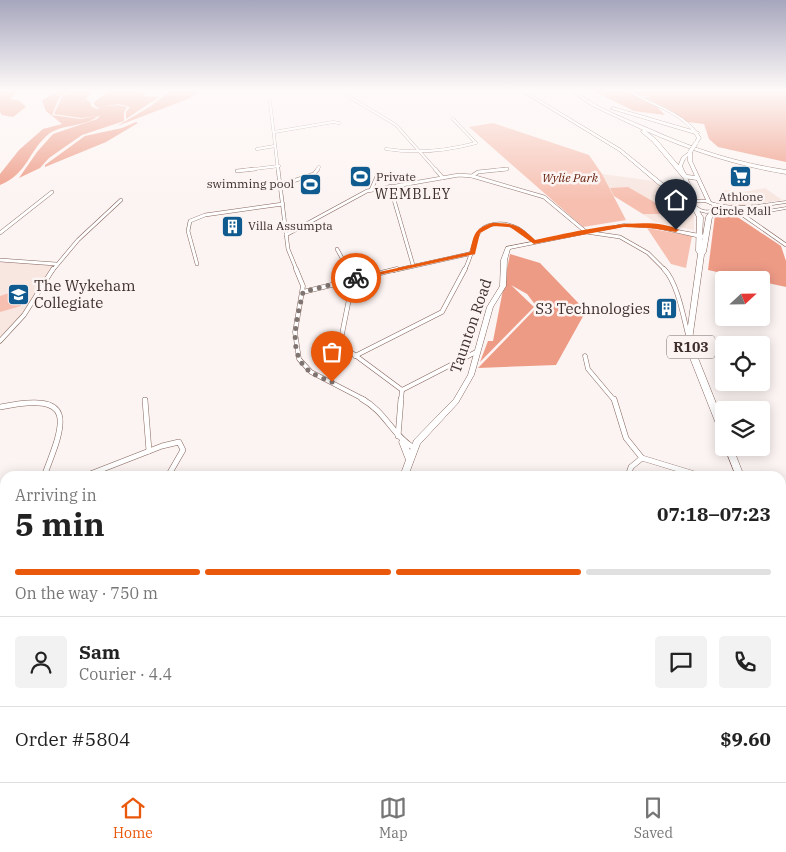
<!DOCTYPE html>
<html lang="en">
<head>
<meta charset="utf-8">
<style>
	:root { --surface:#fff; --page:#f2f2f2; --text:#222; --muted:#767676; --line:#e0e0e0; --accent:#ea580c }
	body { margin:0; font-family:"IBM Plex Serif",serif; background:var(--page); color:var(--text); height:100vh; display:flex; flex-direction:column; font-size:19px; white-space:nowrap }
	* { box-sizing:border-box; margin:0 }
	p { font-size:16px; color:var(--muted) }
	.icon { flex:none; width:28px; height:28px; fill:none; stroke:currentColor; stroke-width:2; stroke-linecap:round; stroke-linejoin:round }
	.map { position:relative; flex:1; overflow:hidden }
	.panel { position:absolute; left:0px; top:471px; width:786px; height:311px; display:flex; flex-direction:column; background:var(--surface); border-radius:15px 15px 0 0; box-shadow:0 2px 12px #0003 }
	.panel>* { flex:none }
	.needle { width:32px; rotate:68deg }
	.controls { position:absolute; left:715px; top:271px; display:grid; gap:10px }
	.controls a { display:grid; place-items:center; width:55px; height:55px; border-radius:5px; background:var(--surface); box-shadow:0 2px 12px #0003; font-size:25px }
	.pin { position:absolute; display:grid; place-items:center; width:42px; height:42px; color:#fff; margin:-51px -21px; border-radius:50% 50% 50% 0; rotate:-45deg; box-shadow:0 0 5px #0007 }
	.pin .icon { rotate:45deg }
	.courier { position:absolute; display:grid; place-items:center; width:50px; height:50px; margin:-25px; border:4px solid #ea580c; border-radius:50%; background:#fff; color:#222; box-shadow:0 1px 6px #0007 }
	.overview em { font-style:normal; font-weight:700 }
	.overview div { display:flex; flex-direction:column-reverse }
	.overview { display:flex; align-items:center; justify-content:space-between; height:85px; padding:0 15px }
	h1 { font-size:32px; font-weight:700; line-height:38px }
	.bar { display:grid; grid-template-columns:repeat(4,1fr); gap:8px 5px; align-content:center; height:60px; padding:0 15px }
	.bar i { height:6px; border-radius:4px; background:var(--line) }
	.bar .active { background:var(--accent) }
	.bar p { grid-column:span 4 }
	.line { display:flex; align-items:center; gap:12px; padding:0 15px; border-top:1px solid var(--line) }
	.line div { flex:1 }
	.round { display:grid; place-items:center; flex:none; width:52px; height:52px; border-radius:5px; background:var(--page) }
	.dock { display:flex; justify-content:space-around; align-items:center; height:70px; border-top:1px solid var(--line); background:var(--surface); font-size:14px; color:var(--muted) }
	.dock a { display:grid; justify-items:center; gap:2px }
	.dock .active { color:var(--accent) }
	.map>svg:first-child { display:block }
	.built { fill:#f8e6e0 }
	.green { fill:#f6bfb0 }
	.forest { fill:#ee9b86 }
	.lines { fill:none; stroke-linecap:round; stroke-linejoin:round }
	.street-far4-casing { stroke:#85655c; stroke-width:3 }
	.street-far3-casing { stroke:#85655c; stroke-width:4 }
	.street-far2-casing { stroke:#85655c; stroke-width:5 }
	.street-far1-casing { stroke:#85655c; stroke-width:6 }
	.street-casing { stroke:#85655c; stroke-width:8 }
	.secondary-casing { stroke:#85655c; stroke-width:1 }
	.primary-casing { stroke:#85655c; stroke-width:1 }
	.highway-casing { stroke:#85655c; stroke-width:1 }
	.street-far4 { stroke:#fff; stroke-width:2.5 }
	.street-far3 { stroke:#fff; stroke-width:3 }
	.street-far2 { stroke:#fff; stroke-width:4 }
	.street-far1 { stroke:#fff; stroke-width:5 }
	.street { stroke:#fff; stroke-width:6 }
	.secondary { fill:#fff; fill-rule:evenodd }
	.primary { fill:#fff; fill-rule:evenodd }
	.highway { fill:#fff; fill-rule:evenodd }
	.secondary-bridge-casing { stroke:#85655c; stroke-width:4.5; stroke-linecap:butt }
	.secondary-bridge { stroke:#fff; stroke-width:4 }
	.route { fill:#ea580c }
	.done { stroke:#807471; stroke-width:5; stroke-dasharray:0 9 }
	.labels { text-anchor:middle; stroke-width:5; stroke-linejoin:round; paint-order:stroke }
	.far-poi-label { font-size:12px; fill:#3e2f2c; stroke:#fcf4f2; text-anchor:start }
	.far-park-label { font-size:12px; font-style:italic; fill:#68200c; stroke:#fcf4f2 }
	.far-neighbourhood-label { font-size:14px; letter-spacing:1px; fill:#3e2f2c; stroke:#fcf4f2 }
	.shield { fill:#fcf4f2; stroke:#776a67; stroke-width:1 }
	.shield-label { font-size:14px; font-weight:bold; fill:#3e2f2c }
	.poi-label { font-size:15px; fill:#3e2f2c; stroke:#fcf4f2; text-anchor:start }
	.street-label { font-size:15px; fill:#3e2f2c; stroke:#fcf4f2 }
</style>
</head>
<body>
<div class="map">
<svg width="786" height="782" viewBox="0 0 786 782">
	<rect width="100%" height="100%" fill="#fcf4f2"/>
	<g class="built">
		<polygon points="602,174 654,181 694,213 694,230 655,222 612,195"/>
		<polygon points="765,188 782,200 742,206 723,204 727,201 724,190 743,192"/>
		<polygon points="0,261 56,264 15,326 0,338"/>
	</g>
	<g class="green">
		<polygon points="493,123 589,155 602,174 626,220 583,227 469,127"/>
		<polygon points="628,187 675,214 643,214 614,196 610,188"/>
		<polygon points="647,228 692,236 686,268 671,264"/>
		<polygon points="18,290 21,306 0,312 0,296"/>
	</g>
	<g class="forest">
		<polygon points="17,91 10,99 20,101 26,107 13,117 2,115 0,112 0,91"/>
		<path d="M59 91H68L59 98 52 115 80 119 98 116C85 127 64 124 50 133 29 149 28 174 0 185V174L19 150 43 129 62 124 46 111 42 100Z"/>
		<polygon points="71,91 92,91 86,99 91,103 91,106 97,109 99,108 94,105 94,102 109,91 148,91 143,96 159,97 126,119 126,112 130,107 119,104 100,107 118,105 127,107 124,112 124,121 82,135 49,158 40,168 19,178 37,152 53,134 97,119 100,116 81,118 54,114 62,97"/>
		<polygon points="170,91 201,91 188,99 117,126 151,106"/>
		<polygon points="593,91 626,91 656,106 665,115 634,111"/>
		<polygon points="632,91 786,91 786,162 718,147 709,139 704,124 688,122 670,110 644,98 650,96 638,96"/>
		<polygon points="136,122 138,123 106,142 45,167 45,165 85,136 122,128"/>
		<polygon points="718,213 736,216 781,246 786,261 786,287 708,270 715,215"/>
		<polygon points="510,254 540,263 586,311 556,365 478,368 537,307 527,294 511,285 534,307 480,362 488,341 493,341"/>
	</g>
	<g class="lines">
		<defs>
			<g id="street-far4">
				<polyline points="346,95 396,125 436,170"/>
				<polyline points="270,102 278,170"/>
				<polyline points="274,132 333,122 339,123"/>
				<polyline points="257,149 275,146"/>
				<path d="M386 149C417 154 446 151 476 143L453 119"/>
				<polyline points="245,170 279,166"/>
				<polyline points="317,170 319,167"/>
				<polyline points="496,170 507,169"/>
			</g>
			<g id="street-far3">
				<polyline points="278,169 288,249 297,271"/>
				<polyline points="435,169 443,178"/>
				<polyline points="237,171 255,169"/>
				<polyline points="472,176 478,172 507,169"/>
				<polyline points="281,185 314,174 318,169"/>
				<polyline points="390,186 413,265"/>
				<polyline points="371,190 378,174 382,174"/>
				<polyline points="743,215 786,245"/>
				<polyline points="0,233 52,192"/>
				<polyline points="286,235 367,191 459,175 472,176 544,197 586,232 620,237 648,253 666,271"/>
				<polyline points="337,249 349,271"/>
				<polyline points="0,260 56,264"/>
				<polyline points="197,264 188,231 190,221 205,215 283,204"/>
				<polyline points="52,271 78,240 121,200"/>
				<polyline points="392,271 473,253"/>
				<path d="M464 271C471 259 472 246 478 234 483 223 502 222 512 226 521 229 527 235 534 242"/>
			</g>
			<g id="street-far2">
				<polyline points="296,269 303,286 295,332 299,359 311,372 365,400"/>
				<polyline points="348,269 353,279 340,344 402,390 401,400"/>
				<path d="M664 269C678 283 684 320 689 339"/>
				<polyline points="303,292 397,269"/>
				<polyline points="0,341 24,315 53,269"/>
				<polyline points="355,356 442,312 465,269"/>
				<polyline points="585,356 588,369 614,400"/>
				<polyline points="402,390 476,352"/>
			</g>
			<g id="street-far1">
				<path d="M362 399C385 411 393 436 414 448"/>
				<polyline points="614,399 626,438 642,458 701,476"/>
				<polyline points="145,400 149,451"/>
				<path d="M0 407C77 391 66 420 44 476"/>
				<polyline points="398,436 401,399"/>
				<polyline points="85,476 162,446 179,442 183,450 168,476"/>
				<polyline points="628,476 631,467 642,458"/>
			</g>
			<g id="street">
				<polyline points="0,595 5,585"/>
				<polyline points="0,718 5,718"/>
				<polyline points="216,782 217,778"/>
			</g>
			<g id="secondary">
				<path d="M521 91H525L621 149 670 189 691 203 693 201 678 166 682 157 690 151 692 152V161L711 202C737 210 760 204 786 201V203L746 209 750 213 786 207V209L746 216 731 213 729 208 717 206 718 210 715 212 706 213 695 210 666 191 619 151ZM688 156V161L706 200H697L682 166 685 159ZM696 202H705L712 205 713 209C706 212 700 210 694 204ZM734 209H741L746 214 735 211Z"/>
				<path d="M628 91H632C656 107 686 112 701 138L697 144 694 143 697 138C683 112 651 107 628 91Z"/>
				<polygon points="624,224 656,226 705,235 708,237 705,239 656,228 624,226 510,249 507,260 506,286 493,307 474,375 458,403 420,444 408,476 400,476 406,460 399,442 400,440 403,439 406,440 410,450 414,440 454,399 468,375 487,307 500,286 501,260 506,247"/>
				<polygon points="301,778 313,778 311,782 299,782"/>
			</g>
			<g id="primary">
				<polygon points="695,206 697,207 703,217 702,241 706,217 710,211 715,212 712,217 706,252 704,255 692,340 698,358 724,423 724,437 721,436 720,434 690,358 686,340 698,254 696,251 697,217 692,208"/>
				<polygon points="725,448 733,448 744,476 736,476"/>
				<polygon points="781,564 786,568 786,581 781,578"/>
			</g>
			<g id="highway">
				<path d="M571 91C578 91 582 97 588 100 607 112 629 120 650 129 694 149 738 163 786 170V174C737 166 691 151 646 131L656 139 687 175 697 176 700 178 697 180 683 178 652 141 641 132V131L643 130 592 106Z"/>
				<polygon points="613,107 699,132 699,133 695,134 611,109"/>
			</g>
		</defs>
		<use href="#street-far4" class="street-far4-casing"/>
		<use href="#street-far3" class="street-far3-casing"/>
		<use href="#street-far2" class="street-far2-casing"/>
		<use href="#street-far1" class="street-far1-casing"/>
		<use href="#street" class="street-casing"/>
		<use href="#secondary" class="secondary-casing"/>
		<use href="#primary" class="primary-casing"/>
		<use href="#highway" class="highway-casing"/>
		<use href="#street-far4" class="street-far4"/>
		<use href="#street-far3" class="street-far3"/>
		<use href="#street-far2" class="street-far2"/>
		<use href="#street-far1" class="street-far1"/>
		<use href="#street" class="street"/>
		<use href="#secondary" class="secondary"/>
		<use href="#primary" class="primary"/>
		<use href="#highway" class="highway"/>
		<defs>
			<polyline id="secondary-bridge" points="690,152 696,143"/>
		</defs>
		<use href="#secondary-bridge" class="secondary-bridge-casing"/>
		<use href="#secondary-bridge" class="secondary-bridge"/>
	</g>
	<linearGradient id="sky" x2="0" y2="1"><stop stop-color="#a6a6bd"/><stop offset="0.45" stop-color="#fefaf9"/><stop offset="1" stop-color="#fefaf9" stop-opacity="0"/></linearGradient>
	<rect width="786" height="201" fill="url(#sky)"/>
	<path class="route" d="M492 223C514 223 519 225 535 240 570 233 648 213 679 230L676 232 650 228 624 227 534 244 510 227 493 226 480 233 475 254 356 280 352 278 470 252C474 234 474 229 492 223Z"/>
	<g class="lines">
		<path class="done" d="M332 382C324 379 314 375 308 370 286 351 298 315 303 292L356 278"/>
	</g>
	<defs>
		<symbol id="supermarket-square" viewBox="-11 -11 22 22"><rect x="-9" y="-9" width="18" height="18" rx="4" fill="#0f5a8e" stroke="#fcf4f2"/><path d="M-6-5.5h2.5l.6 2H6L4.5 2H-2.5L-4.4-4H-6ZM-1.5 3.2a1.3 1.3 0 1 0 .1 0ZM3 3.2a1.3 1.3 0 1 0 .1 0Z" fill="#fff"/></symbol>
		<symbol id="stadium-square" viewBox="-11 -11 22 22"><rect x="-9" y="-9" width="18" height="18" rx="4" fill="#0f5a8e" stroke="#fcf4f2"/><path d="M0-5a6.5 5 0 1 0 0 10a6.5 5 0 1 0 0-10ZM-3.5-1.8h7v3.6h-7Z" fill="#fff"/></symbol>
		<symbol id="building-square" viewBox="-11 -11 22 22"><rect x="-9" y="-9" width="18" height="18" rx="4" fill="#0f5a8e" stroke="#fcf4f2"/><path d="M-4-6H4V6H1V3H-1V6H-4ZM-2.5-4.3h1.7v1.8h-1.7ZM.8-4.3h1.7v1.8H.8ZM-2.5-1h1.7V.8h-1.7ZM.8-1h1.7V.8H.8Z" fill="#fff"/></symbol>
		<symbol id="school-square" viewBox="-11 -11 22 22"><rect x="-9" y="-9" width="18" height="18" rx="4" fill="#0f5a8e" stroke="#fcf4f2"/><path d="M0-5L7-2L0 1L-7-2ZM-4 1L0 2.5L4 1V4Q0 6-4 4Z" fill="#fff"/></symbol>
	</defs>
	<g fill-rule="evenodd">
		<use href="#supermarket-square" x="728" y="164" width="25" height="25"/>
		<use href="#stadium-square" x="348" y="164" width="25" height="25"/>
		<use href="#stadium-square" x="298" y="172" width="25" height="25"/>
		<use href="#building-square" x="220" y="214" width="25" height="25"/>
		<use href="#school-square" x="6" y="282" width="25" height="25"/>
		<use href="#building-square" x="654" y="296" width="25" height="25"/>
	</g>
	<g class="labels">
		<g class="far-poi-label">
			<text x="376" y="181">Private</text>
			<text x="294" y="188" text-anchor="end">swimming pool</text>
			<text x="741" y="201" text-anchor="middle">Athlone<tspan x="741" dy="14">Circle Mall</tspan></text>
			<text x="248" y="230">Villa Assumpta</text>
		</g>
		<g class="far-park-label">
			<text x="570" y="182">Wylie Park</text>
		</g>
		<g class="far-neighbourhood-label">
			<text x="413" y="199">WEMBLEY</text>
		</g>
		<rect class="shield" x="667" y="335.5" width="48" height="23" rx="4"/>
		<g class="shield-label">
			<text x="691" y="352">R103</text>
		</g>
		<g class="poi-label">
			<text x="34" y="291">The Wykeham<tspan x="34" dy="17">Collegiate</tspan></text>
			<text x="650" y="314" text-anchor="end">S3 Technologies</text>
		</g>
		<g class="street-label">
			<text transform="translate(471 326) rotate(-71)" y="5">Taunton Road</text>
		</g>
	</g>
</svg>
<div class="controls">
<a><svg class="needle" viewBox="-14 -14 28 28"><path d="M0-13l5 13h-10z" fill="#e53935"/><path d="M0 13l5-13h-10z" fill="#767676"/></svg></a>
<a><svg class="icon" aria-label="locate" viewBox="0 0 24 24"><circle cx="12" cy="12" r="6"/><path d="M12 2v4M12 18v4M2 12h4M18 12h4"/></svg></a>
<a><svg class="icon" aria-label="layers" viewBox="0 0 24 24"><path d="M12 4l9 5-9 5-9-5zM3 14l9 5 9-5"/></svg></a>
</div>
<div class="pin" style="left:332px;top:382px;background:#ea580c"><svg class="icon" aria-label="bag" viewBox="0 0 24 24"><path d="M5 8h14l-1 12H6zM9 8a3 3 0 0 1 6 0"/></svg></div>
<div class="pin" style="left:676px;top:230px;background:#1f2937"><svg class="icon" aria-label="home" viewBox="0 0 24 24"><path d="M3 11l9-7 9 7M6 9v11h12V9"/></svg></div>
<div class="courier" style="left:356px;top:278px"><svg class="icon" aria-label="bike" viewBox="0 0 24 24"><circle cx="6" cy="16" r="4"/><circle cx="18" cy="16" r="4"/><path d="M6 16l4-8h5l3 8M10 8l3 8H6M13 5h3"/></svg></div>
<section class="panel">
<div class="overview"><div><h1>5 min</h1><p>Arriving in</p></div><em>07:18–07:23</em></div>
<div class="bar"><i class="active"></i><i class="active"></i><i class="active"></i><i></i><p>On the way · 750 m</p></div>
<div class="line" style="height:90px"><a class="round"><svg class="icon" aria-label="person" viewBox="0 0 24 24"><circle cx="12" cy="8" r="4"/><path d="M4 21q1-7 8-7t8 7"/></svg></a><div><b>Sam</b><p>Courier · 4.4</p></div><a class="round"><svg class="icon" aria-label="chat" viewBox="0 0 24 24"><path d="M4 5h16v11H9l-5 4z"/></svg></a><a class="round"><svg class="icon" aria-label="phone" viewBox="0 0 24 24"><path d="M5 4h4l2 5-3 2q2 4 5 5l2-3 5 2v4C11 20 4 13 5 4z"/></svg></a></div>
<div class="line" style="height:65px"><div>Order #5804</div><b>$9.60</b></div>
</section>
</div>
<nav class="dock">
<a class="active"><svg class="icon" aria-label="home" viewBox="0 0 24 24"><path d="M3 11l9-7 9 7M6 9v11h12V9"/></svg>Home</a>
<a><svg class="icon" aria-label="map" viewBox="0 0 24 24"><path d="M3 6l6-2 6 2 6-2v14l-6 2-6-2-6 2zM9 4v14M15 6v14"/></svg>Map</a>
<a><svg class="icon" aria-label="saved" viewBox="0 0 24 24"><path d="M7 4h10v16l-5-4-5 4z"/></svg>Saved</a>
</nav>
</body>
</html>
